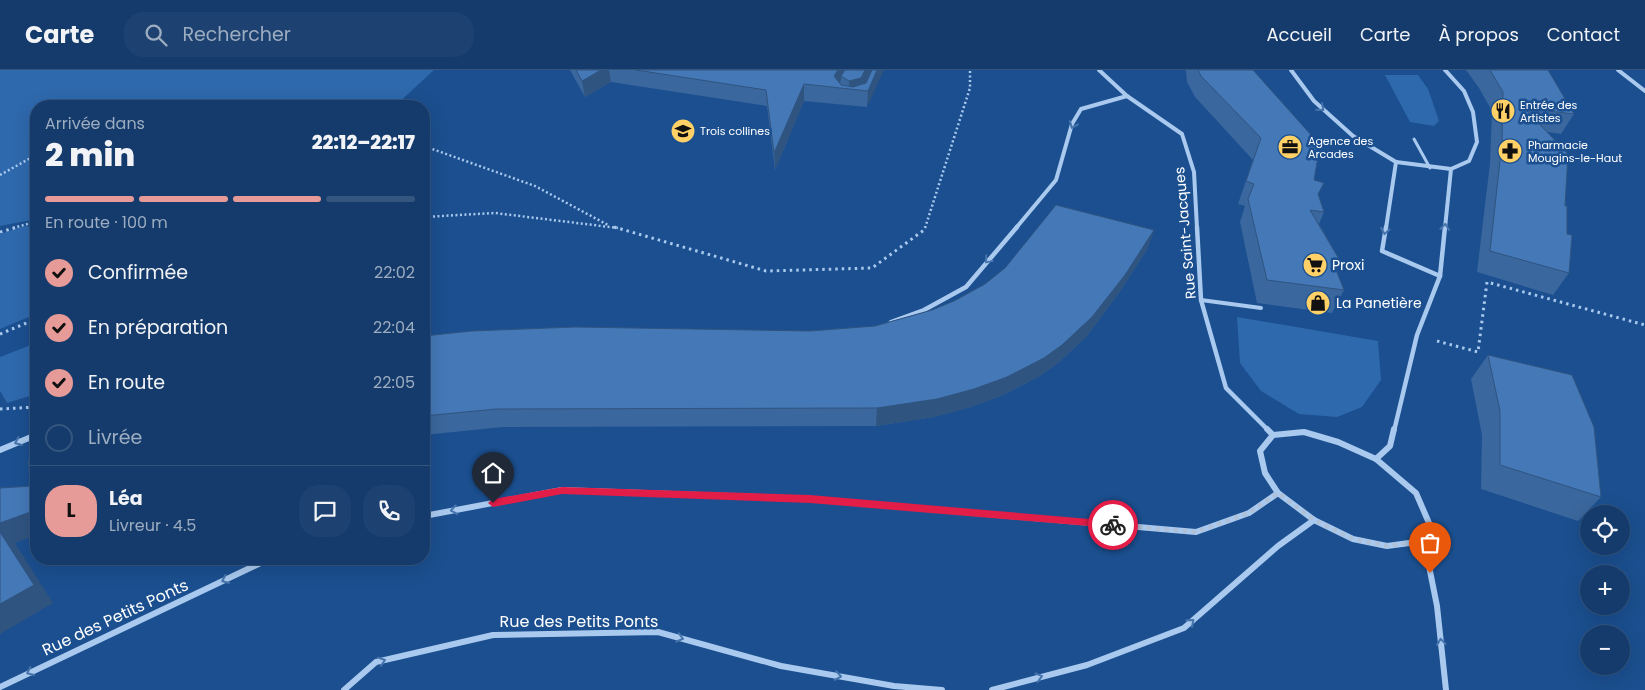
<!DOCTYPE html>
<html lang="fr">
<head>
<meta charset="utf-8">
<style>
	:root { --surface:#143b6b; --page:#1d4271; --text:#f1f3f6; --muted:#9dadc1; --line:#33557e; --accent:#e69b98 }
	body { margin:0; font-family:Poppins,sans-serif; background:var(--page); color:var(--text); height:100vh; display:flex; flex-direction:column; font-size:19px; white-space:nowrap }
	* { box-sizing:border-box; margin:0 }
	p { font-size:16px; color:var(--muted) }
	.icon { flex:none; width:28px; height:28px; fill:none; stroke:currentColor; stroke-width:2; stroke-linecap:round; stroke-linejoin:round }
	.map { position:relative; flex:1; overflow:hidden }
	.drawer { position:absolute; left:30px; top:30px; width:400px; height:465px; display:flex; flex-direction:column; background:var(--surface); border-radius:20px; box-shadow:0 5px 20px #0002,0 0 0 1px var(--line) }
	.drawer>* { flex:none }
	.buttons { position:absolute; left:1580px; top:435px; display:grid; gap:10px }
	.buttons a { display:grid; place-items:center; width:50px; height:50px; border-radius:50%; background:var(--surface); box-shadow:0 5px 20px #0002,0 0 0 1px var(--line); font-size:25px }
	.pin { position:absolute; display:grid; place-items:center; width:42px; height:42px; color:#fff; margin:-51px -21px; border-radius:50% 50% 50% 0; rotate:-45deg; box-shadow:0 0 5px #0007 }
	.pin .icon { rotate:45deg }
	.courier { position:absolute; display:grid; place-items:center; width:50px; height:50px; margin:-25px; border:4px solid #e11d48; border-radius:50%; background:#fff; color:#222; box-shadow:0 1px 6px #0007 }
	.headline em { font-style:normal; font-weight:800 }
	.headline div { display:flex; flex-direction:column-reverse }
	.headline { display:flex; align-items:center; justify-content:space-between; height:85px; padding:0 15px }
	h1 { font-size:32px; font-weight:800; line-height:38px }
	.bar { display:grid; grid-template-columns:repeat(4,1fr); gap:8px 5px; align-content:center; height:60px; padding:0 15px }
	.bar i { height:6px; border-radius:4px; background:var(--line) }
	.bar .selected { background:var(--accent) }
	.bar p { grid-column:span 4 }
	.line { display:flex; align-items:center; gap:12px; padding:0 15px; border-top:1px solid var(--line) }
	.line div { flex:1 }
	.round { display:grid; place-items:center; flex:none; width:52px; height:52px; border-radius:20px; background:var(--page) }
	ol { padding:0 15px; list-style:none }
	li { display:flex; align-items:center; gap:15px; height:55px }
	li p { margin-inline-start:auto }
	li .icon { padding:5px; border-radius:50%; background:var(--accent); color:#111; stroke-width:4 }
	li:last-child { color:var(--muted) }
	li i { width:28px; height:28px; border:2px solid var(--line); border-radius:50% }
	header { display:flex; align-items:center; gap:30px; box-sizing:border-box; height:70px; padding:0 25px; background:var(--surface); border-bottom:1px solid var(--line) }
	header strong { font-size:24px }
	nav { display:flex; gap:28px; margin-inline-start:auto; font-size:18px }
	.search { width:350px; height:45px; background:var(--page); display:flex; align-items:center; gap:12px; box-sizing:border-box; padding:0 18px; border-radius:20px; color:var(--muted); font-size:19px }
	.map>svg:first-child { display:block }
	.green { fill:#2e69ad }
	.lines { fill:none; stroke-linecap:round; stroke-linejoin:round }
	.path-far1 { stroke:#a9c9ee; stroke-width:2.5; stroke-dasharray:2 2.5; stroke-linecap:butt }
	.path { stroke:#a9c9ee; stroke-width:3; stroke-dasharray:2.5 4; stroke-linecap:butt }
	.service { stroke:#a9c9ee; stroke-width:4 }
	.pedestrian { stroke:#a9c9ee; stroke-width:3 }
	.minor-far2 { stroke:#a9c9ee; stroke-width:4 }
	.minor-far1 { stroke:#a9c9ee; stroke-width:4.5 }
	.minor { stroke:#a9c9ee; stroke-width:6 }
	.wall { fill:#3a679d }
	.shaded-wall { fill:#305480 }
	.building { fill:#4478b7; stroke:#305480 }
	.oneway { stroke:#4674ac }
	.route { fill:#e11d48 }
	.done { stroke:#afc1d8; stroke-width:5; stroke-dasharray:0 9 }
	.labels { text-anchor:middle; stroke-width:5; stroke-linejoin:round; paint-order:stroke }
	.far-poi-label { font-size:11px; fill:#fff; stroke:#1b4f8f; text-anchor:start }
	.street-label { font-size:14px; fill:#fff; stroke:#1b4f8f }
	.poi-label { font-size:14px; fill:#fff; stroke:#1b4f8f; text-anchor:start }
	.near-street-label { font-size:16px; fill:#fff; stroke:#1b4f8f }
</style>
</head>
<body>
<header>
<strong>Carte</strong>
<div class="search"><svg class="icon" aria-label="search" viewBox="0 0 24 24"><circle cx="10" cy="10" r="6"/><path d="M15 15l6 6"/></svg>Rechercher</div>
<nav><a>Accueil</a><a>Carte</a><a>À propos</a><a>Contact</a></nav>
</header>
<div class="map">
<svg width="1645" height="620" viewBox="0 0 1645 620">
	<rect width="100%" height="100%" fill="#1b4f8f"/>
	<g class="green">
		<polygon points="0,0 434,0 395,36 36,36 36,149 0,156"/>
		<polygon points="1385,5 1418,5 1428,19 1439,51 1434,56 1410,52"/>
		<polygon points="27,155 36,168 36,244 0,259 0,164"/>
		<polygon points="1237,247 1378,271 1381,310 1362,337 1337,347 1299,344 1261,321 1240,293"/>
		<polygon points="36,273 36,324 7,333 0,321 0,287"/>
	</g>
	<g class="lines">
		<g class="path-far1">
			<polyline points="424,76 535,116 608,155"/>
			<polyline points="0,105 36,85"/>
			<polyline points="424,147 495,143 618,158"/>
			<polyline points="13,158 31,153 36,157"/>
			<polyline points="925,158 970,18 970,0"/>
		</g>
		<g class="path">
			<polyline points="614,157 766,201 872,198 924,160 925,157"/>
			<polyline points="0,162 18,157"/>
			<polyline points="0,264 36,249"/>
			<polyline points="1437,271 1478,282 1487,212 1645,255"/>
			<polyline points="0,339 36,337"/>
		</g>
		<polyline class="service" points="1201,230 1261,238"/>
		<polyline class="pedestrian" points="1414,69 1430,98"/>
		<g class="minor-far2">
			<polyline points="1099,0 1127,26 1182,64 1194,102 1197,158"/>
			<polyline points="1291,0 1314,31 1353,66 1396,92 1386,158"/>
			<polyline points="1618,0 1645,21"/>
			<polyline points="1396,92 1451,99"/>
			<polyline points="1016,158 1056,110 1072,54 1081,39 1127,26"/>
			<polyline points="1445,158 1451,99 1469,91 1477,72 1473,42 1464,21 1445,0"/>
		</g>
		<g class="minor-far1">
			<polyline points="1197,157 1201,230 1226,318 1269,361"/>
			<polyline points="1386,157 1382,181 1440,206"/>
			<polyline points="891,252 924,240 966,217 1017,157"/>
			<polyline points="1394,361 1417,265 1440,206 1445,157"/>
		</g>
		<g class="minor">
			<polyline points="1267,359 1273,365"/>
			<polygon points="1304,362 1338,372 1376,389 1416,423 1429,453 1424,471 1387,476 1353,469 1314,450 1278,423 1265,403 1260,381 1273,365"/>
			<polyline points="0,380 36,365"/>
			<polyline points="1376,389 1390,376 1394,359"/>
			<polyline points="424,446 562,420 810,429 1196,462 1249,443 1278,423"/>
			<polyline points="1424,471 1437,536 1446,620"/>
			<polyline points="0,617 269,489"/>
			<polyline points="344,620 376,592 493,565 658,562 781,596 894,616 942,620"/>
			<polyline points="992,620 1087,595 1184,558 1278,476 1314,450"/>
		</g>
	</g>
	<g class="wall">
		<polygon points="570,0 872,0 867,37 804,31 775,100 767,36 611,12 585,27"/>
		<polygon points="1186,0 1253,0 1314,110 1324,142 1319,154 1339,189 1335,196 1344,220 1332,243 1257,233 1240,152 1245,136 1238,134 1253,90 1195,27 1187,12"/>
		<polygon points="1466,0 1548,0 1574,44 1561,64 1547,62 1565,136 1569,203 1553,225 1477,202 1490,93 1492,41 1479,18"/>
		<polygon points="1148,178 1119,223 1087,266 1058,293 1040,306 1003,325 971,337 934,347 876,356 503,357 424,365 424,266 810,261 875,256 932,240"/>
		<polygon points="1488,285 1601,427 1578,451 1481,419 1482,365 1471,309"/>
	</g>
	<g class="shaded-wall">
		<polygon points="601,0 609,0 611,12 585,27 582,11"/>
		<polygon points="838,0 847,0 841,6 841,10 837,18 834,6"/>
		<polygon points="865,0 872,0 863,20 849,19 849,11"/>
		<polygon points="877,0 884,0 867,37 868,21"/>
		<polygon points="804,14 804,31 775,100 774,83"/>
		<polygon points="1154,160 1148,178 1119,223 1087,266 1058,293 1040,306 1003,325 971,337 934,347 876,356 877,338"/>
		<polygon points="1339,189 1327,212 1332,190"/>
		<polygon points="36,440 36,465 15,473 53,533 0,564 0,453"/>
	</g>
	<g class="building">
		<polygon points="576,0 601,0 582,11"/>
		<polygon points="636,0 838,0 834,6 841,15 853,17 866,13 872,0 877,0 868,21 804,14 774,83 766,20"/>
		<polygon points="845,0 865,0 861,8 849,11 841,6"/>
		<polygon points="1198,0 1253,0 1320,75 1314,110 1324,113 1318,124 1324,142 1310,140 1339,189 1332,190 1344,220 1267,210 1248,129 1254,114 1246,111 1261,68 1201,6"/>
		<polygon points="1490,0 1548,0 1574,44 1524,38 1568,84 1565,136 1567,136 1567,164 1572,165 1569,203 1490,181 1502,73 1503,22"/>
		<polygon points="1056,135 1154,160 1125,205 1092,247 1062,275 1044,288 1007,307 974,319 937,329 877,338 496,339 424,346 424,266 472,261 575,257 810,261 875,256 932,240 954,231 985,214 1005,198"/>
		<polygon points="1488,285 1572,305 1594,357 1601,427 1500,395 1500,341"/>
		<polygon points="36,388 36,440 0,453 0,418 32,416 28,391"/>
		<polygon points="0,462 34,515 0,534"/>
	</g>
	<defs><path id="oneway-chevron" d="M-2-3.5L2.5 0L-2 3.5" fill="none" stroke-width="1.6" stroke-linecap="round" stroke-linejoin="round" transform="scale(1.25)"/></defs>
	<g class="oneway">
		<use href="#oneway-chevron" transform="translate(1321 38) rotate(41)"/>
		<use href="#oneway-chevron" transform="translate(1073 55) rotate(113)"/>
		<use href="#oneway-chevron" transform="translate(1445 157) rotate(-84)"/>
		<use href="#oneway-chevron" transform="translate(1385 161) rotate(99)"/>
		<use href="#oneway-chevron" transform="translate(988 190) rotate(130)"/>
		<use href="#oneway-chevron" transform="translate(18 372) rotate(156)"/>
		<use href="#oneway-chevron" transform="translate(454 440) rotate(170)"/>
		<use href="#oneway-chevron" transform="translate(225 510) rotate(155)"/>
		<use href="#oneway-chevron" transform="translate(1191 552) rotate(-41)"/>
		<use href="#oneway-chevron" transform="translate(680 568) rotate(16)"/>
		<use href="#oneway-chevron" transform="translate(1441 572) rotate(-96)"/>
		<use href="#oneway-chevron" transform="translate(382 591) rotate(-18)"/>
		<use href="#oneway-chevron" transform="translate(30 602) rotate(155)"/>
		<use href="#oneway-chevron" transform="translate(838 606) rotate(10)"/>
		<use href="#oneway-chevron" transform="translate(1039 607) rotate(-15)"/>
	</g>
	<polygon class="route" points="562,417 810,425 1113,451 1117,455 1113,458 810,433 562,424 493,437 488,433 493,429"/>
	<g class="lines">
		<polyline class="done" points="1113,455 1196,462 1249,443 1278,423 1314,450 1353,469 1388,476 1424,471 1430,503"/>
	</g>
	<defs>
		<symbol id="restaurant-disc" viewBox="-11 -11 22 22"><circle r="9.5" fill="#ffd166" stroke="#1b4f8f"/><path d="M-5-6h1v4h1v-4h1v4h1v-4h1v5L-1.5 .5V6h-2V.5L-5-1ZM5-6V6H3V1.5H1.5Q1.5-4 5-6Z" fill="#111"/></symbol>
		<symbol id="school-disc" viewBox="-11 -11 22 22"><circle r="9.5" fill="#ffd166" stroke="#1b4f8f"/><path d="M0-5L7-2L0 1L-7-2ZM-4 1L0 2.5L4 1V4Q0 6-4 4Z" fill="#111"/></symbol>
		<symbol id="office-disc" viewBox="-11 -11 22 22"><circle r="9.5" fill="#ffd166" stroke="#1b4f8f"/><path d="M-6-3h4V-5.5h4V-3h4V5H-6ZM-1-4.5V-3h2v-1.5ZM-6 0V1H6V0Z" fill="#111"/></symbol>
		<symbol id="pharmacy-disc" viewBox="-11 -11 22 22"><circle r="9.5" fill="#ffd166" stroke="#1b4f8f"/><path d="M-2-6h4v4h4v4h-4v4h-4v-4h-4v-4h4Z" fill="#111"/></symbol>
		<symbol id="supermarket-disc" viewBox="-11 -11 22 22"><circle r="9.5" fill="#ffd166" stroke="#1b4f8f"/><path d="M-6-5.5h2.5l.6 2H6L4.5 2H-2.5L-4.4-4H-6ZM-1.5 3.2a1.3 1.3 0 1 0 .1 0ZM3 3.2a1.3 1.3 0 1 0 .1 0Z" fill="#111"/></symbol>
		<symbol id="shop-disc" viewBox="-11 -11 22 22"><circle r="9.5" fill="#ffd166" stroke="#1b4f8f"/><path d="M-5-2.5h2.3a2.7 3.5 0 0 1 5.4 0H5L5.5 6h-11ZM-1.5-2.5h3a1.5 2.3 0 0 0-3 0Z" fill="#111"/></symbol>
	</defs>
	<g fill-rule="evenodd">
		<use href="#restaurant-disc" x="1489" y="27" width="28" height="28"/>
		<use href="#school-disc" x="669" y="47" width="28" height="28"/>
		<use href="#office-disc" x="1276" y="63" width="28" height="28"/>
		<use href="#pharmacy-disc" x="1496" y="67" width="28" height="28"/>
		<use href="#supermarket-disc" x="1301" y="181" width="28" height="28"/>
		<use href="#shop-disc" x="1304" y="219" width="28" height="28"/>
	</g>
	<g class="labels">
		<g class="far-poi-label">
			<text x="1520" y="39">Entrée des<tspan x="1520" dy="13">Artistes</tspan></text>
			<text x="700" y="65">Trois collines</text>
			<text x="1308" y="75">Agence des<tspan x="1308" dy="13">Arcades</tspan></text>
			<text x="1528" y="79">Pharmacie<tspan x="1528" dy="13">Mougins-le-Haut</tspan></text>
		</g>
		<g class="street-label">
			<text transform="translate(1185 163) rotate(-95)" y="5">Rue Saint-Jacques</text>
		</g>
		<g class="poi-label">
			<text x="1332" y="200">Proxi</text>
			<text x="1336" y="238">La Panetière</text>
		</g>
		<g class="near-street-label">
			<text transform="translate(115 547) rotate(-25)" y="6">Rue des Petits Ponts</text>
			<text x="579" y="557">Rue des Petits Ponts</text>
		</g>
	</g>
</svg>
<div class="buttons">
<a><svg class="icon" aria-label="locate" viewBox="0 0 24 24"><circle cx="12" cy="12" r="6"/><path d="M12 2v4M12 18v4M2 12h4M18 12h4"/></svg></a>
<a>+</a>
<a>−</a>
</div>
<div class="pin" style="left:1430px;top:503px;background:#ea580c"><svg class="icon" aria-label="bag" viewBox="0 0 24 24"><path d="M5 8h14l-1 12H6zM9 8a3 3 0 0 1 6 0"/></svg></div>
<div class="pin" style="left:493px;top:433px;background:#1f2937"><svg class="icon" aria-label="home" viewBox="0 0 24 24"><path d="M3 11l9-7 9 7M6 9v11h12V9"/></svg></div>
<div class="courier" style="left:1113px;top:455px"><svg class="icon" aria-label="bike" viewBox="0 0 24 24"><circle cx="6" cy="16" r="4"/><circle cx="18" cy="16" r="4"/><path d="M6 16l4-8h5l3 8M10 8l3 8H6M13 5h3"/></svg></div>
<section class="drawer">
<div class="headline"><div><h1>2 min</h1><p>Arrivée dans</p></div><em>22:12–22:17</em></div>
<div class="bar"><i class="selected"></i><i class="selected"></i><i class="selected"></i><i></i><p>En route · 100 m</p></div>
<ol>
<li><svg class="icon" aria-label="check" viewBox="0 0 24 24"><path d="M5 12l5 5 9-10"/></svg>Confirmée<p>22:02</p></li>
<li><svg class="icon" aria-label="check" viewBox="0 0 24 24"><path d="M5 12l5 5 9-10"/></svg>En préparation<p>22:04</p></li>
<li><svg class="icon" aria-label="check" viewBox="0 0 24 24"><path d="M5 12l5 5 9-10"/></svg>En route<p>22:05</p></li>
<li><i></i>Livrée</li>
</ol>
<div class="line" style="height:90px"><b class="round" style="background:var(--accent);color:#111">L</b><div><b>Léa</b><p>Livreur · 4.5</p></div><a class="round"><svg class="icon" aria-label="chat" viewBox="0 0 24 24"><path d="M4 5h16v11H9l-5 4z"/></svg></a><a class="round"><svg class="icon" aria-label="phone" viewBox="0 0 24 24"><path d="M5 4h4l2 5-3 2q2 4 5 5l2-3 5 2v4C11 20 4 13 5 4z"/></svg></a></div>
</section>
</div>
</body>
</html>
